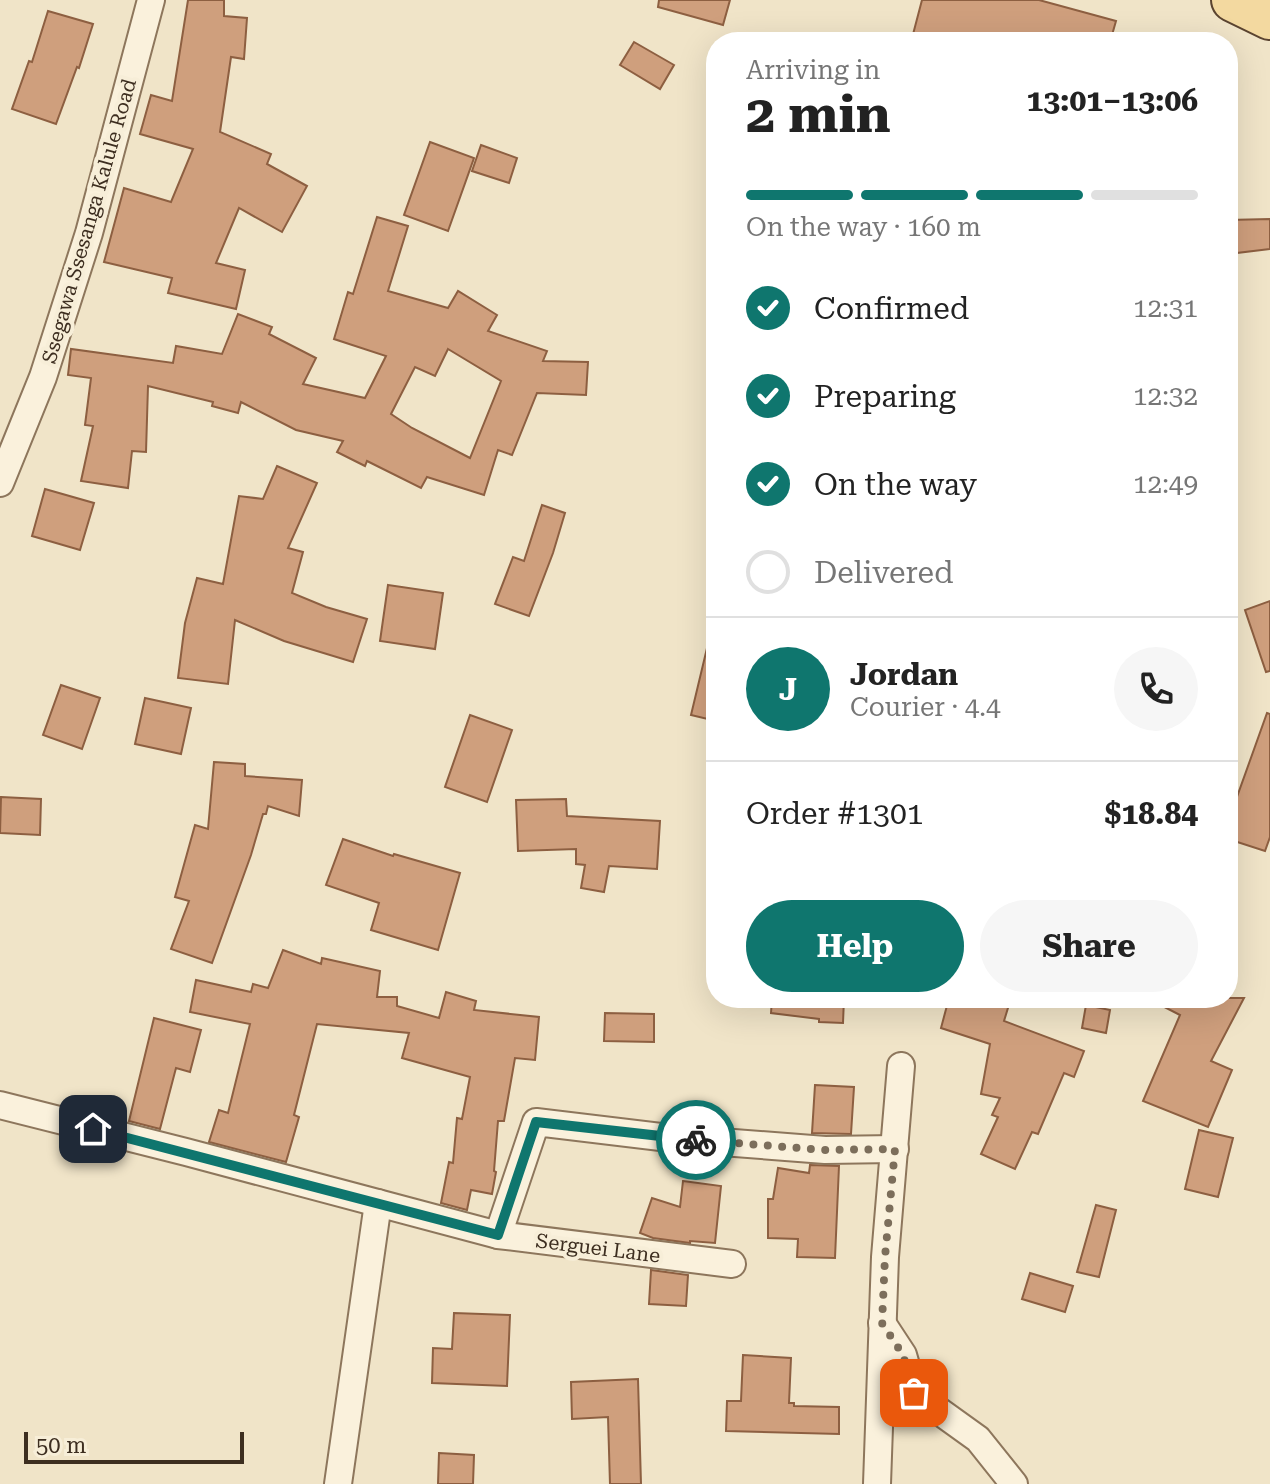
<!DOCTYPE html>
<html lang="en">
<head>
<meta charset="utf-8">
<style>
	:root { --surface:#fff; --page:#f6f6f6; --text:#222; --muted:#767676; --line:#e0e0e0; --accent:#0f766e }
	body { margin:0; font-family:"Roboto Serif",serif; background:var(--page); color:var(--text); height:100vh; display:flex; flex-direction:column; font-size:30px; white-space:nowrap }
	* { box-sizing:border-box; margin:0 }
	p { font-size:26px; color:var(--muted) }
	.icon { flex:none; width:44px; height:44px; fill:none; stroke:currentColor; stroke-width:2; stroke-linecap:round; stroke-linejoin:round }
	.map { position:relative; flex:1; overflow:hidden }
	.panel { position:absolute; left:706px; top:32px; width:532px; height:976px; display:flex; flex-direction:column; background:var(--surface); border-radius:32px; box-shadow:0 8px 32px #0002 }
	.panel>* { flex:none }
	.scale { position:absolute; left:24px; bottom:20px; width:220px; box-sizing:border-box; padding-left:8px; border:4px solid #3d2e20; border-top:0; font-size:22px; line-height:28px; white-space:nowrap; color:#3d2e20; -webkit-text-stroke:6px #f7eed8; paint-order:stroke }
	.pin { position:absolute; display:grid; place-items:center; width:68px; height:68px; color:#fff; margin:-34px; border-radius:16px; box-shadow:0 4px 12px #0006 }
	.courier { position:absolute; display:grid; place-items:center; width:80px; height:80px; margin:-40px; border:6px solid #0f766e; border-radius:50%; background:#fff; color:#222; box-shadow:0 2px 10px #0007 }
	.headline em { font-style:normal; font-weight:700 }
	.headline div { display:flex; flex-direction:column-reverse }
	.headline { display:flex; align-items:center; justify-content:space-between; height:136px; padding:0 40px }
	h1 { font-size:52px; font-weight:700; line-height:60px }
	.bar { display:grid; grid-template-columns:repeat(4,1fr); gap:12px 8px; align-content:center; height:96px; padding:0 40px }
	.bar i { height:10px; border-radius:6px; background:var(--line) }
	.bar .on { background:var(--accent) }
	.bar p { grid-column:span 4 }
	.line { display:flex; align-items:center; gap:20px; padding:0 40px; border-top:2px solid var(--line) }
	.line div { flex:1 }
	.round { display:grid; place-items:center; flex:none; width:84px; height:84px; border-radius:42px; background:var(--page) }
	ol { padding:0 40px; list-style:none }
	li { display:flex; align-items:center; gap:24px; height:88px }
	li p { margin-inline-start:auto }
	li .icon { padding:8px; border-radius:50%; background:var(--accent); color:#fff; stroke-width:4 }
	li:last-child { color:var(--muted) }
	li i { width:44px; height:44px; border:4px solid var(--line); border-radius:50% }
	.action { display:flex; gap:16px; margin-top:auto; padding:16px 40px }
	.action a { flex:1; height:92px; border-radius:48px; background:var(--accent); color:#fff; font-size:32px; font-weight:700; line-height:92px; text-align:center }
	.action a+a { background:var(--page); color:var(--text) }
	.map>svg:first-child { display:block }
	.building { fill:#cf9f7d; stroke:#8d5f41; stroke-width:2; fill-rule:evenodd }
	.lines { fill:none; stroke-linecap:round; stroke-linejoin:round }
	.minor-casing { stroke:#8d765c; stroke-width:30 }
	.primary-casing { stroke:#5b4430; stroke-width:46 }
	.minor { stroke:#faf1dc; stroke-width:26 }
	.primary { stroke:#f3d9a0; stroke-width:42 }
	.done { stroke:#7c6e5b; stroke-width:8; stroke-dasharray:0 14.4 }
	.route { stroke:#0f766e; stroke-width:10 }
	.labels { text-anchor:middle; stroke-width:8; stroke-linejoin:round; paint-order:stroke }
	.street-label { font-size:20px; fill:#3d2e20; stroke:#f7eed8 }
</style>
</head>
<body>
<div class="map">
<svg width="1270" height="1484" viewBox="0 0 1270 1484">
	<rect width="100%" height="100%" fill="#f0e4c8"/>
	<g class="building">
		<polygon points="188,0 224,0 224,16 247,18 244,59 231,57 220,132 271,154 267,164 307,186 282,232 239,208 216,263 245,270 236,309 168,293 172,278 104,262 124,188 171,202 193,149 140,134 151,95 172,101"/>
		<polygon points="659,0 730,0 723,25 658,7"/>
		<polygon points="922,0 1039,0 1116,21 1110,42 911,42"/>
		<polygon points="48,11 93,24 79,68 77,67 56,124 12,109 29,61 32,62"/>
		<polygon points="634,42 674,65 660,89 620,65"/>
		<polygon points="430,142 474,158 448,231 404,215"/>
		<polygon points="481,145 517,158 509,183 472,171"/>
		<path d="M377 217 408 226 388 291 448 308 458 291 497 315 488 331 547 351 543 361 588 362 586 395 537 393 512 455 498 450 484 495 427 477 421 488 367 461 365 466 337 452 343 441 296 430 241 402 238 413 212 406 213 402 148 386 146 452 132 451 128 488 81 481 93 426 85 425 91 378 68 375 71 349 173 363 176 346 222 354 238 314 272 327 269 334 316 358 303 384 365 398 386 356 334 339 348 292 353 294ZM448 349 501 381 470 458 412 428 391 414 415 367 435 376Z"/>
		<polygon points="1270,219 1270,249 1228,254 1228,220"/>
		<polygon points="277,466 317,483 288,548 303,552 292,593 326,607 367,619 353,662 284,641 235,620 228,684 178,678 185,623 197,578 223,584 239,496 263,499"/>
		<polygon points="45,489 94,503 80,550 32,536"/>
		<polygon points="542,505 565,513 553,553 529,616 495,604 513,557 524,561"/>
		<polygon points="388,585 443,593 435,649 380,641"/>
		<polygon points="1270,601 1270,671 1266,672 1245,610"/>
		<polygon points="707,648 716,649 716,721 691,715"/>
		<polygon points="61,685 100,698 82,749 43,735"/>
		<polygon points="145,698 191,708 181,754 135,744"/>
		<polygon points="1267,713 1270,714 1270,837 1265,851 1228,839 1228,822"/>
		<polygon points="470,715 512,730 487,802 445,787"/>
		<polygon points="214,762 245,764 245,776 302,780 299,816 268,806 266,814 263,814 251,855 212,963 171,949 189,901 175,897 195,825 208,829"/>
		<polygon points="1,797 41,799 40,835 0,833"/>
		<polygon points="566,799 567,816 660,821 657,869 609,866 604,892 581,888 585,865 576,864 576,849 518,851 516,800"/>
		<polygon points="343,839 393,856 394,854 460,873 438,950 371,930 379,903 326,885"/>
		<polygon points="283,950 321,964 322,958 380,971 377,997 397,997 397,1006 439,1018 446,992 476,1001 474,1010 539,1017 535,1060 515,1058 504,1121 498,1121 494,1171 496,1172 492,1194 471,1190 467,1210 441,1203 449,1162 453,1163 457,1118 462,1119 470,1077 402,1058 409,1033 317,1024 294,1115 299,1117 286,1162 209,1142 219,1110 228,1113 250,1024 190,1012 196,980 251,992 253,984 268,988"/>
		<polygon points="772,998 844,998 843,1023 819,1022 819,1019 771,1013"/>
		<polygon points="949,998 1011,998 1004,1021 1084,1051 1074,1077 1064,1073 1038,1134 1032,1132 1015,1169 981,1154 998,1117 992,1115 1000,1098 981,1094 990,1044 941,1028"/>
		<polygon points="1147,998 1244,998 1211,1061 1232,1070 1208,1127 1143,1101 1180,1015"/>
		<polygon points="1086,1005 1110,1010 1106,1033 1082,1028"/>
		<polygon points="605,1013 654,1014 654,1042 604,1041"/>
		<polygon points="154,1018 201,1030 190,1072 176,1068 160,1129 129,1121"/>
		<polygon points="815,1085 854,1087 851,1134 812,1133"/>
		<polygon points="1199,1130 1233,1138 1218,1197 1185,1189"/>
		<polygon points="810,1165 839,1166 835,1258 797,1257 798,1239 768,1238 768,1199 773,1199 778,1168 809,1173"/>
		<polygon points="683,1181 721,1186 715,1243 690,1241 690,1243 653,1238 640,1233 652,1198 680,1207"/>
		<polygon points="1096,1205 1116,1210 1099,1277 1077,1272"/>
		<polygon points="651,1270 688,1275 686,1306 649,1304"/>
		<polygon points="1030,1273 1073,1286 1065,1312 1022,1299"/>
		<polygon points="454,1313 510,1315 507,1386 432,1383 433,1348 452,1349"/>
		<polygon points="743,1355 791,1358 789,1403 794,1403 794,1406 839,1407 839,1434 726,1431 727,1401 741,1401"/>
		<polygon points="638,1379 641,1484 610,1484 608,1417 572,1419 571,1382"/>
		<polygon points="439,1453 474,1455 473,1484 438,1484"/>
	</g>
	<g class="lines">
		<defs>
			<g id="minor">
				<polyline points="0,483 43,377 89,233 151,0"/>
				<polyline points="0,1105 186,1152 498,1235 732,1264"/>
				<polyline points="498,1235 536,1122 669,1138 825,1150 895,1149"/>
				<polyline points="882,1323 903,1355 914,1393 978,1439 1014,1484"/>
				<polyline points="338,1484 378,1203"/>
				<polyline points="877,1484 885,1257 901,1066"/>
			</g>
			<polyline id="primary" points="1233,0 1270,18"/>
		</defs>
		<use href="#minor" class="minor-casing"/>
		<use href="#primary" class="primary-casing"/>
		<use href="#minor" class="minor"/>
		<use href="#primary" class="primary"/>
	</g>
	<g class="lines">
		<polyline class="done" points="696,1140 825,1150 895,1149 885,1257 882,1323 903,1355 914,1393"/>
		<polyline class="route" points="93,1129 498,1235 536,1122 696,1140"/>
	</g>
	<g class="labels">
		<g class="street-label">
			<text transform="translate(89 221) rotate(-74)" y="7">Ssegawa Ssesanga Kalule Road</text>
			<text transform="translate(598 1248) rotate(7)" y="7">Serguei Lane</text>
		</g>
	</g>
</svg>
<div class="scale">50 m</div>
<div class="pin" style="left:914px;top:1393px;background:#ea580c"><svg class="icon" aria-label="bag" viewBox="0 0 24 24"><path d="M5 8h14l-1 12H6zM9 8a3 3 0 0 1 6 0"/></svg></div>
<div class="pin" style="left:93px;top:1129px;background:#1f2937"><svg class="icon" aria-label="home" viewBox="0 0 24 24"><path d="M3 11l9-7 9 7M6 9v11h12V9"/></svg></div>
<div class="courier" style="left:696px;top:1140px"><svg class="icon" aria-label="bike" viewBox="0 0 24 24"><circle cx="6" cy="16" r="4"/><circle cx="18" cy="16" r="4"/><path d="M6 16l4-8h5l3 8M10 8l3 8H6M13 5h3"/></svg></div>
<section class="panel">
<div class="headline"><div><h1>2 min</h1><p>Arriving in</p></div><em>13:01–13:06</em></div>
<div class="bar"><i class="on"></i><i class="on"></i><i class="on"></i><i></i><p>On the way · 160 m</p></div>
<ol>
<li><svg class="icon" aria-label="check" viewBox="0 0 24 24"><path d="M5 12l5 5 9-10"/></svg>Confirmed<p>12:31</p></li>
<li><svg class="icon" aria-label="check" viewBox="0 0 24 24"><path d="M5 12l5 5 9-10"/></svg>Preparing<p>12:32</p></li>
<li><svg class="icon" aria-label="check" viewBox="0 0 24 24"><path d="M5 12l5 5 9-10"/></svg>On the way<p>12:49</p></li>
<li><i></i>Delivered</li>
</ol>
<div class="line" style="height:144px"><b class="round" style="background:var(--accent);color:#fff">J</b><div><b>Jordan</b><p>Courier · 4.4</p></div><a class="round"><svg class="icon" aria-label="phone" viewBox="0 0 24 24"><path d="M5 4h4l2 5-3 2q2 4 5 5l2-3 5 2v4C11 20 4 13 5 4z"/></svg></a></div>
<div class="line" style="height:104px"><div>Order #1301</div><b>$18.84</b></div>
<div class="action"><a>Help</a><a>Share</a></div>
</section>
</div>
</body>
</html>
